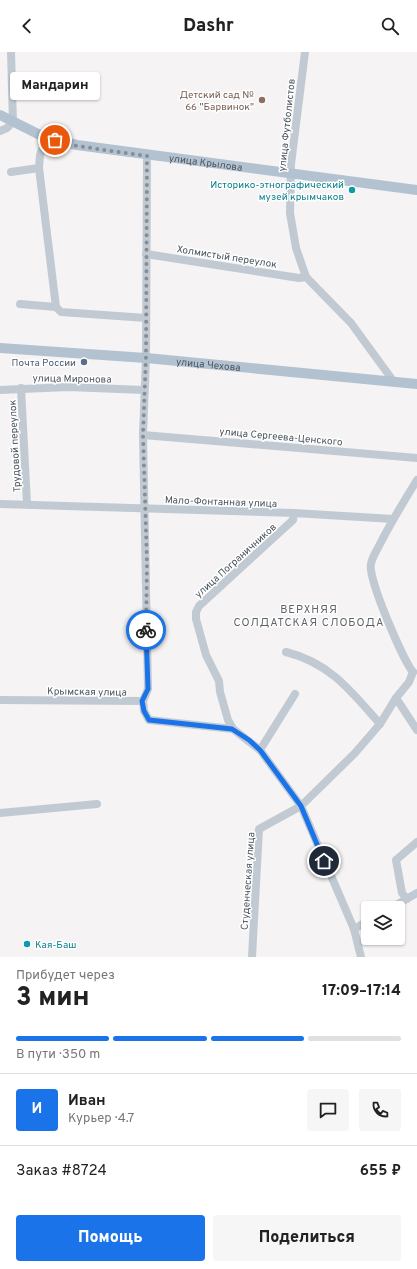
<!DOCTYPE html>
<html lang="ru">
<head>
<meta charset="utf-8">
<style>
	:root { --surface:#fff; --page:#f6f6f6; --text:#222; --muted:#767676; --line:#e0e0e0; --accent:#1a73e8 }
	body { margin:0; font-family:Overpass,sans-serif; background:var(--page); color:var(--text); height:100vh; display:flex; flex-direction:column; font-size:15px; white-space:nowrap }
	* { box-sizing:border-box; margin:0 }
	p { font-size:13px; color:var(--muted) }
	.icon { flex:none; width:22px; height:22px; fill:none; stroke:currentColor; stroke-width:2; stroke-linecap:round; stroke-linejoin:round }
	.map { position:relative; height:905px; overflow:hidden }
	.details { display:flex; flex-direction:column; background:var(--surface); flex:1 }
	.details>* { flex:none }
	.tools { position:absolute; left:361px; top:849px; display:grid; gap:8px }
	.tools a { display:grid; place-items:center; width:44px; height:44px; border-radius:4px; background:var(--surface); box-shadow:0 1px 3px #0004; font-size:20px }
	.pin { position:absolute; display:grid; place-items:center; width:34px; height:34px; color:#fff; margin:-17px; border:2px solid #fff; border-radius:50%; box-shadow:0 1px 4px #0007 }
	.courier { position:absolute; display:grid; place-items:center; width:40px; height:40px; margin:-20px; border:3px solid #1a73e8; border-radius:50%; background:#fff; color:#222; box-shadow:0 1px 5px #0007 }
	.bubble { position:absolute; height:28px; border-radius:4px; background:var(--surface); box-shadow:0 1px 3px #0004; font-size:13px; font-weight:800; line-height:28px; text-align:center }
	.overview em { font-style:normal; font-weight:800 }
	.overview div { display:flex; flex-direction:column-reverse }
	.overview { display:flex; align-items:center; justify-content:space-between; height:68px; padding:0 16px }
	h1 { font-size:26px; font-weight:800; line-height:30px }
	.bar { display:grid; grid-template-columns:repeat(4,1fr); gap:6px 4px; align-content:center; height:48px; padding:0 16px }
	.bar i { height:5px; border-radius:3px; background:var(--line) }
	.bar .selected { background:var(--accent) }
	.bar p { grid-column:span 4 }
	.line { display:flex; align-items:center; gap:10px; padding:0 16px; border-top:1px solid var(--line) }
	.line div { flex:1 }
	.round { display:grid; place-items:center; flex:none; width:42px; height:42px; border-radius:4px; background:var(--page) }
	.primary-button { display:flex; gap:8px; margin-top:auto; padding:8px 16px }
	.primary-button a { flex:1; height:46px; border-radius:4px; background:var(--accent); color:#fff; font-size:16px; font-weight:800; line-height:46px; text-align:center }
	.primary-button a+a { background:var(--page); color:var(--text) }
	header { display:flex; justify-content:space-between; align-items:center; height:52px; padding:0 16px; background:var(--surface); font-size:18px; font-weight:800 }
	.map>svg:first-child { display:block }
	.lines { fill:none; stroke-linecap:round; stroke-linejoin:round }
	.minor { stroke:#c1cad2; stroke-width:8 }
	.major { stroke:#b3c2d1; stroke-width:10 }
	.done { stroke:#868d94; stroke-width:4; stroke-dasharray:0 7.2 }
	.route { stroke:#1a73e8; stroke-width:5 }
	.education-dot { fill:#8d6e63; stroke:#fff; stroke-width:1.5 }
	.culture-dot { fill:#0f9aa8; stroke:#fff; stroke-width:1.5 }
	.service-dot { fill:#5c6f8a; stroke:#fff; stroke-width:1.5 }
	.labels { text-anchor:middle; stroke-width:3; stroke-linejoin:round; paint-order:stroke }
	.education-label { font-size:10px; fill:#785e54; stroke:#fff; text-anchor:end }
	.street-label { font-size:10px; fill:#4a5661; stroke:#fff }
	.culture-label { font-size:10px; fill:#0d838f; stroke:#fff; text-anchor:end }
	.service-label { font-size:10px; fill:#4e5e75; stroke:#fff; text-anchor:end }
	.neighbourhood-label { font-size:11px; letter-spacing:1px; fill:#5f6368; stroke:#fff }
</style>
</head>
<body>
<header><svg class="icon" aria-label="back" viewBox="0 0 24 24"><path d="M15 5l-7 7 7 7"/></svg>Dashr<svg class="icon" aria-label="search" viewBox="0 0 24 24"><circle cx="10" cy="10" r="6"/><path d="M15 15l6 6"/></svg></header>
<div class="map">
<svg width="417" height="905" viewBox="0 0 417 905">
	<rect width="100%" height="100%" fill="#f5f3f3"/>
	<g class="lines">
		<g class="minor">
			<polyline points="305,0 291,112 290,161 296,196 306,225 351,271 394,330"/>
			<polyline points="0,79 7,76 13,70 11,0"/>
			<polyline points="46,86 40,103 39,116 56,255"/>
			<polyline points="11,120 39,116"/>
			<polyline points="146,202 299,226 306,225"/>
			<polyline points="20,252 56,255 61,260 146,266"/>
			<polyline points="21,336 27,452"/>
			<polyline points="0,338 68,335 144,338"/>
			<polyline points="143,383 417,406"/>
			<polyline points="0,452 294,461 393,467"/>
			<polyline points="294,461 293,468 199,554 196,560 196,567 206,603 219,629 220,640 228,668 233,677 260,698 301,754 354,877 361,905"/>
			<path d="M286 600C330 611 351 639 380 672"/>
			<path d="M413 620C403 608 367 525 371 512 372 505 377 498 380 492 391 470 404 449 417 428"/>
			<polyline points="396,646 417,678"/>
			<polyline points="0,648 143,649"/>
			<polyline points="143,649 148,637 143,383 146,306 147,104"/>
			<polyline points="143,649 144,659 149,668 233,677"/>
			<polyline points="260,698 295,642"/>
			<polyline points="0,761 97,752"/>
			<polyline points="407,847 402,841 396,808 417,790"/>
			<polyline points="391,856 417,841"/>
			<polyline points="354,877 368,869"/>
			<polyline points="252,905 259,777 301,754 355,701 380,672 396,646 409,630 413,620"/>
		</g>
		<g class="major">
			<path id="s1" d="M0 63 46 86 77 93 417 138"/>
			<path id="s2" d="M0 296 146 306 417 332"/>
		</g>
	</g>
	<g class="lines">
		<polyline class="done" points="55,88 77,94 147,104 146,303 143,383 147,511 146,578"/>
		<polyline class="route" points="146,578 148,637 142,649 144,659 149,668 232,677 249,688 260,698 301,754 324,809"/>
	</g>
	<circle class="education-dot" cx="262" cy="48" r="4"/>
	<g class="culture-dot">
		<circle cx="352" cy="138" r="4"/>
		<circle cx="27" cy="892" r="4"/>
	</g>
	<circle class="service-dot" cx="84" cy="310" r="4"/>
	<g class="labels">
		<g class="education-label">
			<text x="254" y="46">Детский сад №<tspan x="254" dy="12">66 "Барвинок"</tspan></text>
		</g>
		<g class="street-label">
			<text transform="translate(286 73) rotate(-84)" y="4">улица Футболистов</text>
			<text dy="4" stroke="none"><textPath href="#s1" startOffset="213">улица Крылова</textPath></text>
			<text transform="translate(227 204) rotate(9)" y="4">Холмистый переулок</text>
			<text dy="4" stroke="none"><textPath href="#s2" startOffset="209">улица Чехова</textPath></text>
			<text transform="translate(72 326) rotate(1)" y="4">улица Миронова</text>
			<text transform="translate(281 384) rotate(5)" y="4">улица Сергеева-Ценского</text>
			<text transform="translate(14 394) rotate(-93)" y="4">Трудовой переулок</text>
			<text transform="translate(221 449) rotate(2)" y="4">Мало-Фонтанная улица</text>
			<text transform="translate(235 508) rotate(-42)" y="4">улица Пограничников</text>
			<text transform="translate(87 639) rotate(1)" y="4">Крымская улица</text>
			<text transform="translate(247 829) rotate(-86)" y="4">Студенческая улица</text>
		</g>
		<g class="culture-label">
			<text x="344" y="136">Историко-этнографический<tspan x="344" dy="12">музей крымчаков</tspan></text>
			<text x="35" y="896" text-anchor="start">Кая-Баш</text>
		</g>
		<g class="service-label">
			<text x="76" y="314">Почта России</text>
		</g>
		<g class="neighbourhood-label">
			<text x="309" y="561">ВЕРХНЯЯ<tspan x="309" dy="13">СОЛДАТСКАЯ СЛОБОДА</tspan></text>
		</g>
	</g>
</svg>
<div class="tools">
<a><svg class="icon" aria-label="layers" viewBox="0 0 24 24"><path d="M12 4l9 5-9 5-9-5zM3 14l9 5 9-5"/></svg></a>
</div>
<div class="pin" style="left:55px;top:88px;background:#ea580c"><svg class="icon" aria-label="bag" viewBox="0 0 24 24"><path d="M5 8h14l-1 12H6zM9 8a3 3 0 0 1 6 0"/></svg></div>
<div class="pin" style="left:324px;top:809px;background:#1f2937"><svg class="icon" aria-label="home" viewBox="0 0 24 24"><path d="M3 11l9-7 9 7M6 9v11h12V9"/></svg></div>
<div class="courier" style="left:146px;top:578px"><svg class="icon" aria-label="bike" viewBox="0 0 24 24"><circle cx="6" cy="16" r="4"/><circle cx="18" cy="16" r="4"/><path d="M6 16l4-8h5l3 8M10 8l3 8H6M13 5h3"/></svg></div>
<div class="bubble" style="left:10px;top:20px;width:90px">Мандарин</div>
</div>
<section class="details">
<div class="overview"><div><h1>3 мин</h1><p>Прибудет через</p></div><em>17:09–17:14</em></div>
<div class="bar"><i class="selected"></i><i class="selected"></i><i class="selected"></i><i></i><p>В пути · 350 m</p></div>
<div class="line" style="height:72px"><b class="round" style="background:var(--accent);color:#fff">И</b><div><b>Иван</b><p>Курьер · 4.7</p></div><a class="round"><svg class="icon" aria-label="chat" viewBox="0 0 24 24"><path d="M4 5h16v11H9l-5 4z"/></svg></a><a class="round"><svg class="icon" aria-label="phone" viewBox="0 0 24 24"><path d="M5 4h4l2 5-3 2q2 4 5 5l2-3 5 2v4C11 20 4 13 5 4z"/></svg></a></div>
<div class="line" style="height:52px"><div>Заказ #8724</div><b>655 ₽</b></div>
<div class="primary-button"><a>Помощь</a><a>Поделиться</a></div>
</section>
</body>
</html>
